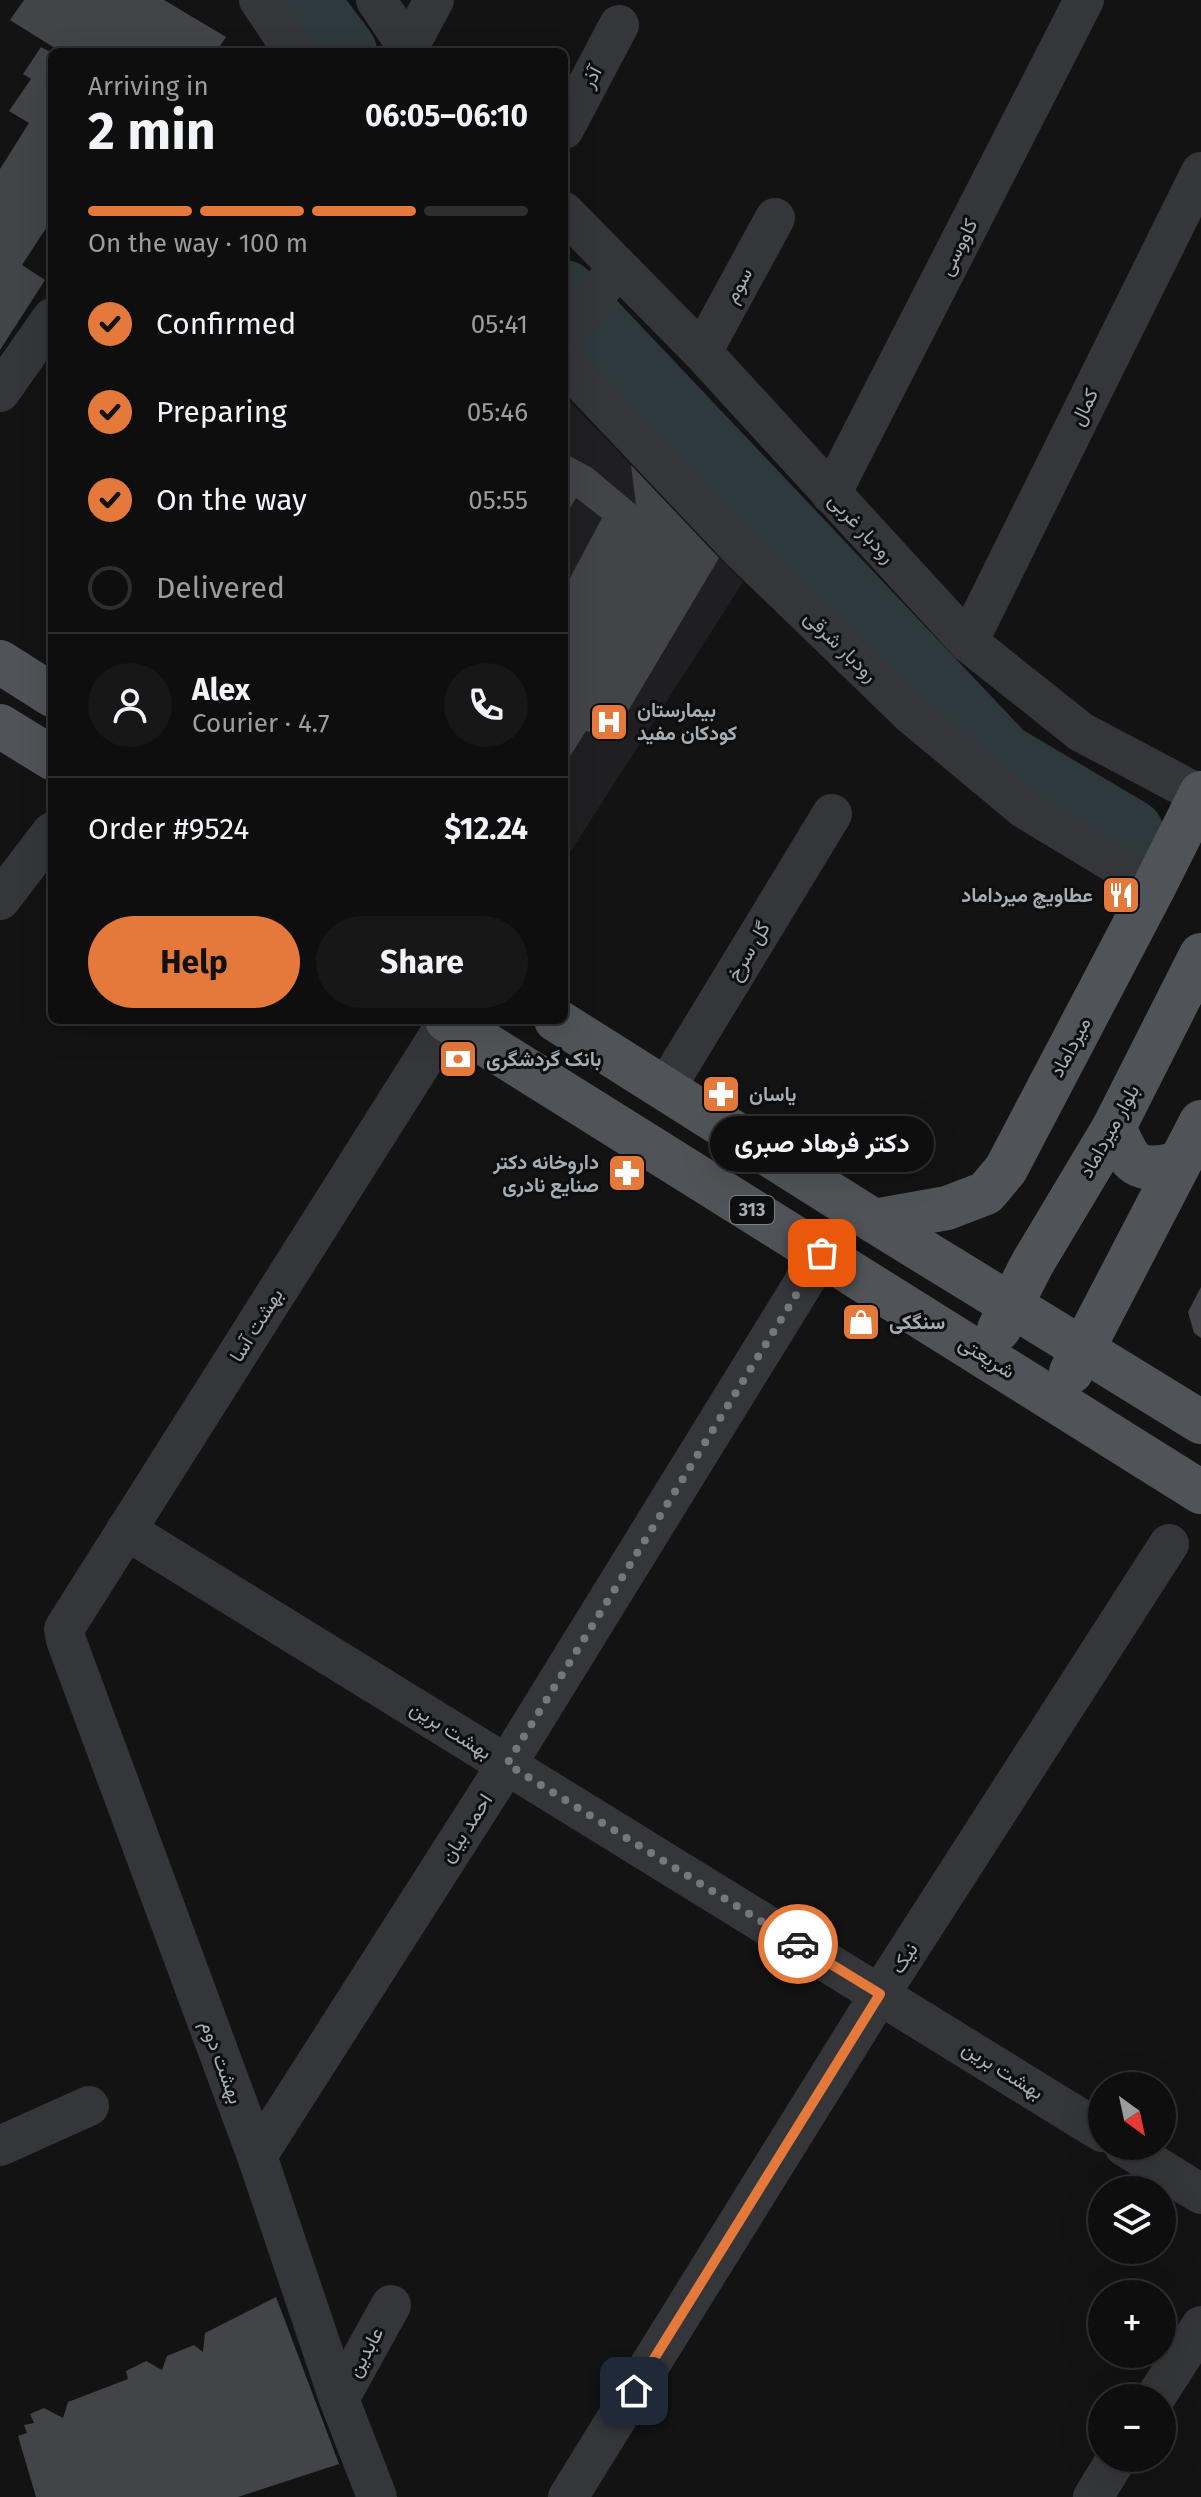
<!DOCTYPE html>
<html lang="en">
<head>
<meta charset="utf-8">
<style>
	:root { --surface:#0e0e0f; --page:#171718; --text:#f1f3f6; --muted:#9b9c9e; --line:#2e2e2f; --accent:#e4793b }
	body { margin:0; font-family:"Fira Sans",Vazirmatn,sans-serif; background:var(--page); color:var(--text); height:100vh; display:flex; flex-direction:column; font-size:30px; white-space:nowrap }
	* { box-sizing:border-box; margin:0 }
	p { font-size:26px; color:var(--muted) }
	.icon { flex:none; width:44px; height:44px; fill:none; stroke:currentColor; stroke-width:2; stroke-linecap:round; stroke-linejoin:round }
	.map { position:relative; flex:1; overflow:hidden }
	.details { position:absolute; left:48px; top:48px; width:520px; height:976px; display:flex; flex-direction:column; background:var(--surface); border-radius:12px; box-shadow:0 8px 32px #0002,0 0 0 2px var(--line) }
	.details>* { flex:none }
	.needle { width:52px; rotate:147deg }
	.fabs { position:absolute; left:1088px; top:2072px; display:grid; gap:16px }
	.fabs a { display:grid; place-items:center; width:88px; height:88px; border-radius:50%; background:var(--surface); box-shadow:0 8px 32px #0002,0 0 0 2px var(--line); font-size:40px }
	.pin { position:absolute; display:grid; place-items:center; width:68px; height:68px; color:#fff; margin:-34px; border-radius:16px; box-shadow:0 4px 12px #0006 }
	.courier { position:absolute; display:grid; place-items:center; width:80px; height:80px; margin:-40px; border:6px solid #e4793b; border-radius:50%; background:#fff; color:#222; box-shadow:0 2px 10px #0007 }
	.bubble { position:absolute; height:56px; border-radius:28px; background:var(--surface); box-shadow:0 8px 32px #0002,0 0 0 2px var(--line); font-size:26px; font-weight:700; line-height:56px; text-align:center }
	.summary em { font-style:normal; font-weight:700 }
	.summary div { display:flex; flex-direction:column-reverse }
	.summary { display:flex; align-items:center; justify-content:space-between; height:136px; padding:0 40px }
	h1 { font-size:52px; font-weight:700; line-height:60px }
	.bar { display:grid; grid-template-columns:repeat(4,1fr); gap:12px 8px; align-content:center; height:96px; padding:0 40px }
	.bar i { height:10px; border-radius:6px; background:var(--line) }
	.bar .current { background:var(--accent) }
	.bar p { grid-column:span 4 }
	.line { display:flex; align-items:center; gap:20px; padding:0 40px; border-top:2px solid var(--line) }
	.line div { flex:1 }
	.round { display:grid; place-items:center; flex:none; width:84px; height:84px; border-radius:42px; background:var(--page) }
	ol { padding:0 40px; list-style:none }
	li { display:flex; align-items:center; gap:24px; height:88px }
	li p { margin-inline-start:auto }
	li .icon { padding:8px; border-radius:50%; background:var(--accent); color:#111; stroke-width:4 }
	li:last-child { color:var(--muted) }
	li i { width:44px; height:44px; border:4px solid var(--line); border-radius:50% }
	.action { display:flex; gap:16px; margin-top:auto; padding:16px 40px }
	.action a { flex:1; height:92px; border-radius:48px; background:var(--accent); color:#111; font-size:32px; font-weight:700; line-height:92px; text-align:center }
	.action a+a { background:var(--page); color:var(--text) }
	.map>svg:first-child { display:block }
	.built { fill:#1f1f21 }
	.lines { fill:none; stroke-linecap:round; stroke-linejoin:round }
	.river { stroke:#2d393c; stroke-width:68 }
	.building { fill:#424447 }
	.minor { stroke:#343639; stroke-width:40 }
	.major { stroke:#505458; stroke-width:44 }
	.done { stroke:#72787c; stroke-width:8; stroke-dasharray:0 14.4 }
	.route { stroke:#e4793b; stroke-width:10 }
	.labels { text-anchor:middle; stroke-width:6; stroke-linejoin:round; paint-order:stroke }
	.shield { fill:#0e0e0f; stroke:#787e82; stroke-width:2 }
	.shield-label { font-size:18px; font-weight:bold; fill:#a5aeb4 }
	.street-label { font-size:20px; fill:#a5aeb4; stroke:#0e0e0f }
	.poi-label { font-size:20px; font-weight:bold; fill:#a5aeb4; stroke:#0e0e0f; text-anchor:start }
</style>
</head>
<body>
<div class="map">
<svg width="1201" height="2497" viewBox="0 0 1201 2497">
	<rect width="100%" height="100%" fill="#131314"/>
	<polygon class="built" points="564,395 743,582 564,862"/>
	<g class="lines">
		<g class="river">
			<polyline points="304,0 343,52"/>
			<polyline points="564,294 1002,757 1130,833"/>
		</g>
	</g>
	<g class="building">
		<polygon points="24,0 164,0 226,37 216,52 61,52 10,20"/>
		<polygon points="41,47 52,53 52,219 22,265 45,280 0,350 0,169 29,123 9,111 31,79 23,74"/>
		<polygon points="564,453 592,468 636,505 631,465 719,558 612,738 586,731 564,766 564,589 602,518 576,498 564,518"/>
		<polygon points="1201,1287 1201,1338 1194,1333 1188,1312"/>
		<polygon points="276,2297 339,2464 238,2497 36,2497 18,2436 27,2433 24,2425 34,2423 30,2414 44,2408 63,2418 68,2402 128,2379 126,2371 146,2361 162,2370 167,2356 194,2345 203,2352 205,2333"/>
	</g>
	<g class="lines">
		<g class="minor">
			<polyline points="259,0 294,52"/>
			<polyline points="376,0 411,52"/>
			<polyline points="408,48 434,0"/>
			<polyline points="564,129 619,25"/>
			<polyline points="564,212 702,352 968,642 1081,732 1200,795"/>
			<polyline points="564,336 618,267"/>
			<polyline points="702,352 775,218"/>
			<polyline points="564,363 741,550 912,715 1025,809 1154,887"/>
			<polyline points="0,392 52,318"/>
			<polyline points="831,494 1084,0"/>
			<polyline points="968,642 1201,172"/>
			<polyline points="0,900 52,832"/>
			<polyline points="665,1089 832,814"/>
			<polyline points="126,1530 1102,2132"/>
			<polyline points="0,2146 89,2106"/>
			<polyline points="1124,2146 1201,2194"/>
			<polyline points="257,2156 507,1764 822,1253"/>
			<polyline points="1155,2398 1201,2326"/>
			<polyline points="339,2399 391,2305"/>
			<polyline points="377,2497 339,2399 257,2156 66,1640 64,1629 448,1021"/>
			<polyline points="568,2497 880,1994 1169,1544"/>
			<polyline points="1093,2497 1117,2458"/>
		</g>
		<g class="major">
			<polyline points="0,662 52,695"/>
			<polyline points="0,726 52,758"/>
			<polyline points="447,1020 1201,1492"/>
			<polyline points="556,1020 874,1221 1201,1422"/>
			<path d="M1114 1127C1131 1166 1135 1173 1178 1164"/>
			<polyline points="874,1221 947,1208 986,1193 1006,1169 1154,887 1201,793"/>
			<polyline points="999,1329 1032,1264 1114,1127 1201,955"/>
			<polyline points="1071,1372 1201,1122"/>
		</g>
	</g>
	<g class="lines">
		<polyline class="done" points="798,1944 507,1764 822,1253"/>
		<polyline class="route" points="634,2391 880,1994 798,1944"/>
	</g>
	<defs>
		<symbol id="hospital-square" viewBox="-11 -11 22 22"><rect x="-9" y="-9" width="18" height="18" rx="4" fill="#e4793b" stroke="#0e0e0f"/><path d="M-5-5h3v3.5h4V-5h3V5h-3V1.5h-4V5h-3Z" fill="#fff"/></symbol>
		<symbol id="restaurant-square" viewBox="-11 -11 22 22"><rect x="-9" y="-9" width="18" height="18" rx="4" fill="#e4793b" stroke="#0e0e0f"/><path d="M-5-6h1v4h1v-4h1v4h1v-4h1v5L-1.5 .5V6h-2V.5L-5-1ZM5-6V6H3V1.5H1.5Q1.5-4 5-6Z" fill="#fff"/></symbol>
		<symbol id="bank-square" viewBox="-11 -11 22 22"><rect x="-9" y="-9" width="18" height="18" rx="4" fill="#e4793b" stroke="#0e0e0f"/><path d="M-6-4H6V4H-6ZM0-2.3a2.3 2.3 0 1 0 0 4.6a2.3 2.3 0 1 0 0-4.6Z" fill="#fff"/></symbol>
		<symbol id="pharmacy-square" viewBox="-11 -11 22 22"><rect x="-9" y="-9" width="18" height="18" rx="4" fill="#e4793b" stroke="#0e0e0f"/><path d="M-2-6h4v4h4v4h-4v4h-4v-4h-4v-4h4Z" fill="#fff"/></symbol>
		<symbol id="shop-square" viewBox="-11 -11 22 22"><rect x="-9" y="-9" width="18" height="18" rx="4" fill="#e4793b" stroke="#0e0e0f"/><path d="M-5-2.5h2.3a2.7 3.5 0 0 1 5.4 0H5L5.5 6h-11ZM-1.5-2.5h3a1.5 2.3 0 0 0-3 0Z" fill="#fff"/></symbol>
	</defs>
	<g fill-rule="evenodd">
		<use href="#hospital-square" x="587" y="700" width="44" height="44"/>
		<use href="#restaurant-square" x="1099" y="873" width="44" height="44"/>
		<use href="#bank-square" x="436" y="1037" width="44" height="44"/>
		<use href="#pharmacy-square" x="699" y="1072" width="44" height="44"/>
		<use href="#pharmacy-square" x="605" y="1151" width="44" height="44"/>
		<use href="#shop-square" x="839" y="1300" width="44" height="44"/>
	</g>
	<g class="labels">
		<rect class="shield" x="730" y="1196" width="44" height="28" rx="6"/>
		<g class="shield-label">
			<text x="752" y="1216">313</text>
		</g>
		<g class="street-label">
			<text transform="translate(591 77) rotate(-62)" y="7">آذر</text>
			<text transform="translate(958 247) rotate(-63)" y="7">کاووسی</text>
			<text transform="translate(738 285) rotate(-61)" y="7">سوم</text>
			<text transform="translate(1084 407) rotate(-64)" y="7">کمال</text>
			<text transform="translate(862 528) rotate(47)" y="7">رودبار غربی</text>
			<text transform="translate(841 646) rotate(44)" y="7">رودبار شرقی</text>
			<text transform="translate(748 951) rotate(-59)" y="7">گل سرخ</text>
			<text transform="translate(1070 1047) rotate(-62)" y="7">میرداماد</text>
			<text transform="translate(1109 1131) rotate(-61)" y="7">بلوار میرداماد</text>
			<text transform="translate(256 1325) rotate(-58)" y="7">بهشت آسا</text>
			<text transform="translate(987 1357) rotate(32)" y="7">شریعتی</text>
			<text transform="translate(451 1730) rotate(32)" y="7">بهشت برین</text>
			<text transform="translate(466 1828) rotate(-57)" y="7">احمد بیان</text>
			<text transform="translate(904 1958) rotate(-57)" y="7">نیک</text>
			<text transform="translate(222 2062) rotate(70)" y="7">بهشت دوم</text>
			<text transform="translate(1003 2070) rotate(32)" y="7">بهشت برین</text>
			<text transform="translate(365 2352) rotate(-61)" y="7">عابدین</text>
		</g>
		<g class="poi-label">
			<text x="637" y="717">بیمارستان<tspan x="637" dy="23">کودکان مفید</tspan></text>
			<text x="1093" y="902" text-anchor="end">عطاویچ میرداماد</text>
			<text x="486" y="1066">بانک گردشگری</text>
			<text x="749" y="1101">یاسان</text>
			<text x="599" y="1169" text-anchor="end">داروخانه دکتر<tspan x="599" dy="23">صنايع نادری</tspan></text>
			<text x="889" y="1329">سنگکی</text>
		</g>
	</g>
</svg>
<div class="fabs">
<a><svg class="needle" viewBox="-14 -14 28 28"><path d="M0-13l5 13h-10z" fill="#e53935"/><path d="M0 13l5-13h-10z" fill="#9b9c9e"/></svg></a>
<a><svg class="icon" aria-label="layers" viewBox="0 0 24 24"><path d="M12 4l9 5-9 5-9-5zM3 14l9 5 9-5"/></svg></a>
<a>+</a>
<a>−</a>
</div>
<div class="pin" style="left:822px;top:1253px;background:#ea580c"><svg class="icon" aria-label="bag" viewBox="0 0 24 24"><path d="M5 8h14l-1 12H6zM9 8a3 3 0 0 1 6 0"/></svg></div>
<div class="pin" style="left:634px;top:2391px;background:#1f2937"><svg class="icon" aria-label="home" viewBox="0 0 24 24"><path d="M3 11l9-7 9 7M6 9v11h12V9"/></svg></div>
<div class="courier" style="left:798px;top:1944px"><svg class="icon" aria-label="car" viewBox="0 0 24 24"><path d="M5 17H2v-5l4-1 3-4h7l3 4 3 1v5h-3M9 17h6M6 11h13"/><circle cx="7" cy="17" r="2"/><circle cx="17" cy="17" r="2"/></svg></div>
<div class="bubble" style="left:710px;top:1116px;width:224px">دکتر فرهاد صبری</div>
<section class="details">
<div class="summary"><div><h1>2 min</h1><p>Arriving in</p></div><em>06:05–06:10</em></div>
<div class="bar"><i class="current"></i><i class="current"></i><i class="current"></i><i></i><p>On the way · 100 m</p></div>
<ol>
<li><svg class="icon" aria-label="check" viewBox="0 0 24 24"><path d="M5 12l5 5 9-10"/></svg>Confirmed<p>05:41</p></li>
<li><svg class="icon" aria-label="check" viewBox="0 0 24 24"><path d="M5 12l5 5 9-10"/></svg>Preparing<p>05:46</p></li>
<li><svg class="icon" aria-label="check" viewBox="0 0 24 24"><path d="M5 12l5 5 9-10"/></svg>On the way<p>05:55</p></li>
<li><i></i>Delivered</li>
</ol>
<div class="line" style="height:144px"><a class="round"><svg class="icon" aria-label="person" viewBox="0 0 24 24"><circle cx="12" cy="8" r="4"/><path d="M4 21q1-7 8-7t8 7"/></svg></a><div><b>Alex</b><p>Courier · 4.7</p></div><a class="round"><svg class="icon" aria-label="phone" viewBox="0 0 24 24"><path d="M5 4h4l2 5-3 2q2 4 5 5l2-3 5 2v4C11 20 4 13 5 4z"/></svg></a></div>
<div class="line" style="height:104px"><div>Order #9524</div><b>$12.24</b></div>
<div class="action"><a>Help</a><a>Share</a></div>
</section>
</div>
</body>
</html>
